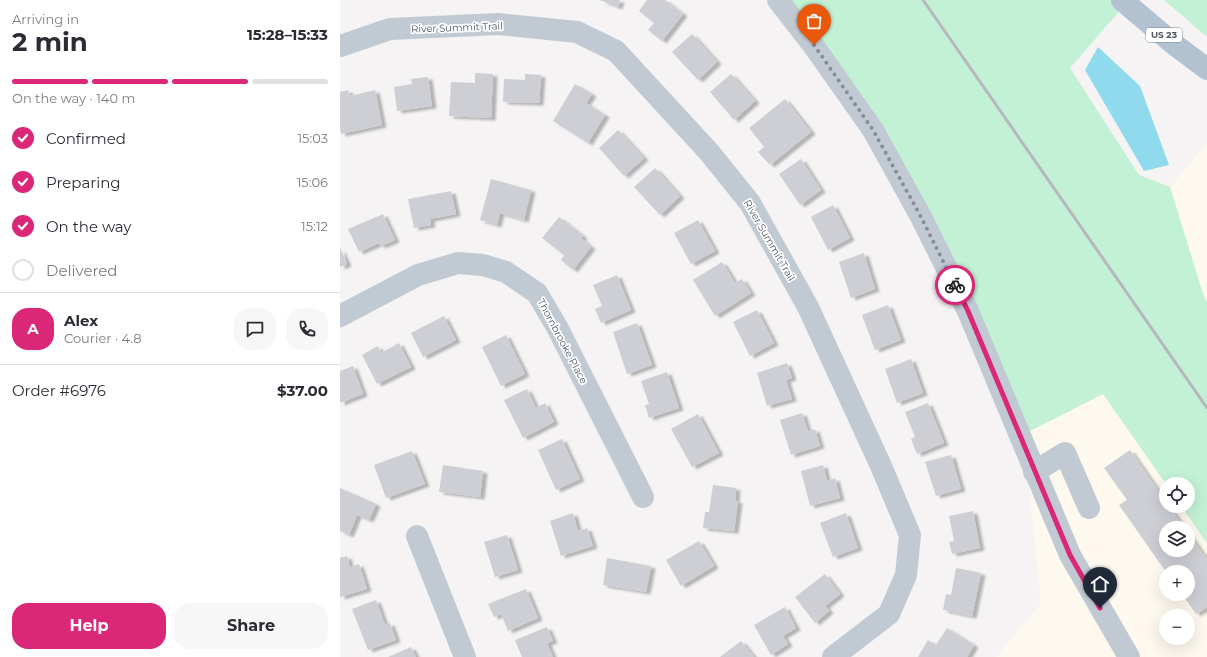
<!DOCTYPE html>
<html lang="en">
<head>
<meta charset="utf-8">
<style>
	:root { --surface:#fff; --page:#f7f7f7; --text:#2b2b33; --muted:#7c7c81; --line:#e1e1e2; --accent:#db2777 }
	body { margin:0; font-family:Montserrat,sans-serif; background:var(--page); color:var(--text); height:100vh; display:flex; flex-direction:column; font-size:15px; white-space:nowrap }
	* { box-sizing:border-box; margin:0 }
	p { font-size:13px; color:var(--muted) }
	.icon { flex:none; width:22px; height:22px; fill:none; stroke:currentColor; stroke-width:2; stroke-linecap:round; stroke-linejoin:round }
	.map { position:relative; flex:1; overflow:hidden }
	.details { display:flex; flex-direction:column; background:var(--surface); width:340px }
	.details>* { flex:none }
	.tools { position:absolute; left:819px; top:477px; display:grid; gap:8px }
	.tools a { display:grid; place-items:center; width:36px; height:36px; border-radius:50%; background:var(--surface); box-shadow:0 4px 16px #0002; font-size:20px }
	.pin { position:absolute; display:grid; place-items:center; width:34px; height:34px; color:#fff; margin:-41px -17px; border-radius:50% 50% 50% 0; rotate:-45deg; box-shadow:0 0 4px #0007 }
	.pin .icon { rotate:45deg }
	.courier { position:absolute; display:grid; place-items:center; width:40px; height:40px; margin:-20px; border:3px solid #db2777; border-radius:50%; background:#fff; color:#222; box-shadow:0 1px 5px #0007 }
	.summary em { font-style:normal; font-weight:700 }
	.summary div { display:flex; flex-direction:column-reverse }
	.summary { display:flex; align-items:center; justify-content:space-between; height:68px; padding:0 12px }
	h1 { font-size:26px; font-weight:700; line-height:30px }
	.bar { display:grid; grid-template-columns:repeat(4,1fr); gap:6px 4px; align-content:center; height:48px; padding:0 12px }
	.bar i { height:5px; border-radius:3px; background:var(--line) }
	.bar .current { background:var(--accent) }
	.bar p { grid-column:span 4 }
	.line { display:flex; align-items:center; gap:10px; padding:0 12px; border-top:1px solid var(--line) }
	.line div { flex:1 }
	.round { display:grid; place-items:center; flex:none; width:42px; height:42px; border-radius:16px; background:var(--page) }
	ol { padding:0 12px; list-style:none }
	li { display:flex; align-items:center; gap:12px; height:44px }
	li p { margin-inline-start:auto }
	li .icon { padding:4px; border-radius:50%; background:var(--accent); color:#fff; stroke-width:4 }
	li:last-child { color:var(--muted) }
	li i { width:22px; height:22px; border:2px solid var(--line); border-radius:50% }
	.button { display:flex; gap:8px; margin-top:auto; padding:8px 12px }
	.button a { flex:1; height:46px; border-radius:16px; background:var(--accent); color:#fff; font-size:16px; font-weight:700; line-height:46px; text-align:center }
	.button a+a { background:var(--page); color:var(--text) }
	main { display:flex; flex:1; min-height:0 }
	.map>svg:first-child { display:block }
	.commercial { fill:#fdf9ef; fill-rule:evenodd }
	.green { fill:#c3f1d5 }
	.water { fill:#90daee }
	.building { fill:#cdcfd5; filter:url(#shadow) }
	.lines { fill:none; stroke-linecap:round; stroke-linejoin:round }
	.minor { stroke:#c1cad2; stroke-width:22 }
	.major { stroke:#b3c2d1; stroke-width:22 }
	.rail { stroke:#b5b8bd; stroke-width:3 }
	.done { stroke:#868d94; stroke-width:4; stroke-dasharray:0 7.2 }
	.route { stroke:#db2777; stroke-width:5 }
	.labels { text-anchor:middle; stroke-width:3.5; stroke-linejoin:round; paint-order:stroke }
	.shield { fill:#fff; stroke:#808990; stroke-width:1 }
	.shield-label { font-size:9px; font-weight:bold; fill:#4a5661 }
	.street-label { font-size:10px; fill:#4a5661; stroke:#fff }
</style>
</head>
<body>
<main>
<section class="details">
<div class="summary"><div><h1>2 min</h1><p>Arriving in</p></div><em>15:28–15:33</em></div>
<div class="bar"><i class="current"></i><i class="current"></i><i class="current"></i><i></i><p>On the way · 140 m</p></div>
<ol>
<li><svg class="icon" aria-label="check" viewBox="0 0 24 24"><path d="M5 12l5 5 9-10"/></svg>Confirmed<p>15:03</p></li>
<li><svg class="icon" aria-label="check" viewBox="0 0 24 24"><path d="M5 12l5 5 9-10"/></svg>Preparing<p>15:06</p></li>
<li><svg class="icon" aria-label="check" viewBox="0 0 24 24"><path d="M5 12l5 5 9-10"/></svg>On the way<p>15:12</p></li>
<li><i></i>Delivered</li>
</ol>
<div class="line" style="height:72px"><b class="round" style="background:var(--accent);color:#fff">A</b><div><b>Alex</b><p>Courier · 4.8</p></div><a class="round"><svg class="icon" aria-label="chat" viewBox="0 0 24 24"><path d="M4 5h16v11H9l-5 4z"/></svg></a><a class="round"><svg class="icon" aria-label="phone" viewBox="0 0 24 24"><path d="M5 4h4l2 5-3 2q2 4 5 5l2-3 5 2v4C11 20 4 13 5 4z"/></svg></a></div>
<div class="line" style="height:52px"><div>Order #6976</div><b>$37.00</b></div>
<div class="button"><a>Help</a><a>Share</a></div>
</section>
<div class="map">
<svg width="867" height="657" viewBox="0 0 867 657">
	<defs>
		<filter id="shadow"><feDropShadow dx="4.5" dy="2.5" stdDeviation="1" flood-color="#0004"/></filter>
	</defs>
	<rect width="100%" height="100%" fill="#f5f3f3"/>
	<g class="commercial">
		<polygon points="867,143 867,302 864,297 830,187"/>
		<path d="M763 394 826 484V506H841L867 543V657H656L701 604 685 447 688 432ZM826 528H848V550H826ZM826 572H848V594H826ZM826 616H848V638H826Z"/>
	</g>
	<g class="green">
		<polygon points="437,0 789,0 730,68 799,175 830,187 864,297 867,302 867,543 841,506 848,506 848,484 826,484 763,394 688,432 626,295"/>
		<polygon points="824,0 867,0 867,37"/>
	</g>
	<polygon class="water" points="758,47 800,86 829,165 804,171 745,70"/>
	<g class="building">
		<polygon points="260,0 280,0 278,7"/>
		<polygon points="307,0 325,0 343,14 322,41 308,30 314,23 299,11"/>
		<polygon points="352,34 377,62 358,80 332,52"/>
		<polygon points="135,73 153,74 151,118 109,116 111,82 135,83"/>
		<polygon points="185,74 201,75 199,103 163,102 164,79 185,80"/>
		<polygon points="391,74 415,101 394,120 370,92"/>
		<polygon points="88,77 92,106 57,111 54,87 72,84 71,79"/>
		<polygon points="235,84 252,94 246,103 265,115 248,143 213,121"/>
		<polygon points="8,90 10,96 35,90 42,125 1,134 0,127 0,92"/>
		<polygon points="445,99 471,132 430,165 418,152 424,147 409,128"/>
		<polygon points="278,130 304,158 284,176 259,148"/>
		<polygon points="461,159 481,190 460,205 439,174"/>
		<polygon points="315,168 340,196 320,215 294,187"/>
		<polygon points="151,179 191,190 184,220 160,213 157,225 140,220"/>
		<polygon points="111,191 116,214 90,219 91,225 74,228 68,199"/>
		<polygon points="493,205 510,238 488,250 471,217"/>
		<polygon points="43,214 55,240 41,246 39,243 19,252 8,229"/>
		<polygon points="219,217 243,236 241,238 251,247 233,270 221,260 224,255 202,238"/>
		<polygon points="358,220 375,251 351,264 334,233"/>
		<polygon points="0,248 7,264 0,267"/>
		<polygon points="524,253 535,289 511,298 499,262"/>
		<polygon points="382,262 395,283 402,279 411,293 375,316 353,280"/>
		<polygon points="277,275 291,310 261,323 255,309 262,306 253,285"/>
		<polygon points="548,305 561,340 535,350 522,315"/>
		<polygon points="417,310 434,343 410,356 393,322"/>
		<polygon points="104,316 116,340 83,357 71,333"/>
		<polygon points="297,323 312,365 287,374 273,332"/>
		<polygon points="166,335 185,374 161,386 142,347"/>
		<polygon points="59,343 71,367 37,384 22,355 38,346 41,353"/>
		<polygon points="571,359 583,393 557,403 545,369"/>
		<polygon points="447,363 452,378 446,380 452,399 427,406 417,373"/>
		<polygon points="13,366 23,394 0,403 0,371"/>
		<polygon points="327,372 339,408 309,418 305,405 309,404 301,381"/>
		<polygon points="187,389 196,408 205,403 214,422 183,438 164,400"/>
		<polygon points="588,403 604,443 577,454 571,439 575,437 565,412"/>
		<polygon points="462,413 468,431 475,429 480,446 451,455 440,420"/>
		<polygon points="358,414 379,453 352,467 331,429"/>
		<polygon points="222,439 240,479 216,490 198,450"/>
		<polygon points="790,450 826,502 826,506 829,506 844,528 826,528 826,550 848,550 848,533 867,560 867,607 856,614 842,594 848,594 848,572 826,572 779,505 787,500 764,468"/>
		<polygon points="72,451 85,484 46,498 34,465"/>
		<polygon points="611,455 621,489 596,496 585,462"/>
		<polygon points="103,465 143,471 140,497 99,492"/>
		<polygon points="483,465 487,481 495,478 500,498 470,506 461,471"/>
		<polygon points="373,485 396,488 395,501 398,501 394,531 363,528 365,512 369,512"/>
		<polygon points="0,488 36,504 29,520 17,515 9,535 0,531"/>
		<polygon points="633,511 640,548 612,554 609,542 614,541 609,516"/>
		<polygon points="233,513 238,531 247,528 253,546 221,556 210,521"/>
		<polygon points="506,513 518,548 493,557 480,523"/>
		<polygon points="167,535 178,570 155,577 144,542"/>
		<polygon points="359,541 374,566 341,586 326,560"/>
		<polygon points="7,556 10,567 19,564 27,589 0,597 0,558"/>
		<polygon points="267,558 311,566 306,592 263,585"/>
		<polygon points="616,568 641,573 632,616 603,610 606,594 611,595"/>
		<polygon points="485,574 500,594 485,606 489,611 475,623 455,597"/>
		<polygon points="186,589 198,618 168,631 161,614 154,617 148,604"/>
		<polygon points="36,600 45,625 50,623 56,640 28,650 12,609"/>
		<polygon points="445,607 456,628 443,636 448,644 431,655 414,625"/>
		<polygon points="207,627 213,641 207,643 213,657 182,657 175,640"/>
		<polygon points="607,628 634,645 627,657 578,657 588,640 596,645"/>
		<polygon points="401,641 414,657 380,657"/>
		<polygon points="71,647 76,657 48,657"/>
	</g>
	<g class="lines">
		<g class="minor">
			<polyline points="438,0 473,45 533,130 580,215 628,311 730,555 789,657"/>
			<polyline points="0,46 50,29 158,24 237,32 276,51 369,152 410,203 468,307 541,466 570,535 566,575 549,614 493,657"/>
			<polyline points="0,316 78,275 118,263 143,265 166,272 197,293 217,327 303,497"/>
			<polyline points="694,472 725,453 749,508"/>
			<polyline points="77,536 125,657"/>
		</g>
		<polyline class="major" points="782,0 835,45 867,69"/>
		<polyline class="rail" points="583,0 867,408"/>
	</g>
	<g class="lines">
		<polyline class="done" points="474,45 533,130 580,215 615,285"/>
		<polyline class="route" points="615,285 628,311 730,555 760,608"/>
	</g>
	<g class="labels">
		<rect class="shield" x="806" y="28" width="36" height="14" rx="3"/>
		<g class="shield-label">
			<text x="824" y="38">US 23</text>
		</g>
		<g class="street-label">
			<text transform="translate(117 27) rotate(-2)" y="4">River Summit Trail</text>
			<text transform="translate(430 240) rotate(60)" y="4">River Summit Trail</text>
			<text transform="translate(223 341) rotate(62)" y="4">Thornbrooke Place</text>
		</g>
	</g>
</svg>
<div class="tools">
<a><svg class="icon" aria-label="locate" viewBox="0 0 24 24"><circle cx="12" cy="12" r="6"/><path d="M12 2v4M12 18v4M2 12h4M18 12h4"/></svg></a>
<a><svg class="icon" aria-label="layers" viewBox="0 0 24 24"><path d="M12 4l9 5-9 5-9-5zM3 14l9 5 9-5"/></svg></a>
<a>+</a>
<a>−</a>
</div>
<div class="pin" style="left:474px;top:45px;background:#ea580c"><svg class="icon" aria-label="bag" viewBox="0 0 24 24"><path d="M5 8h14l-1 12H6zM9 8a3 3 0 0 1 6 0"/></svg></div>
<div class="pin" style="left:760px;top:608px;background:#1f2937"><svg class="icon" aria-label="home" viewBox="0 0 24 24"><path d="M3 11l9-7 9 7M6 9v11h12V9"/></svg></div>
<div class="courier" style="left:615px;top:285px"><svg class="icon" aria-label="bike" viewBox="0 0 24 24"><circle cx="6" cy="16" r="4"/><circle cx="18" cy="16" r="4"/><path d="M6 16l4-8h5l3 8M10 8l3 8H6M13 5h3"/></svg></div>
</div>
</main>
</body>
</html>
